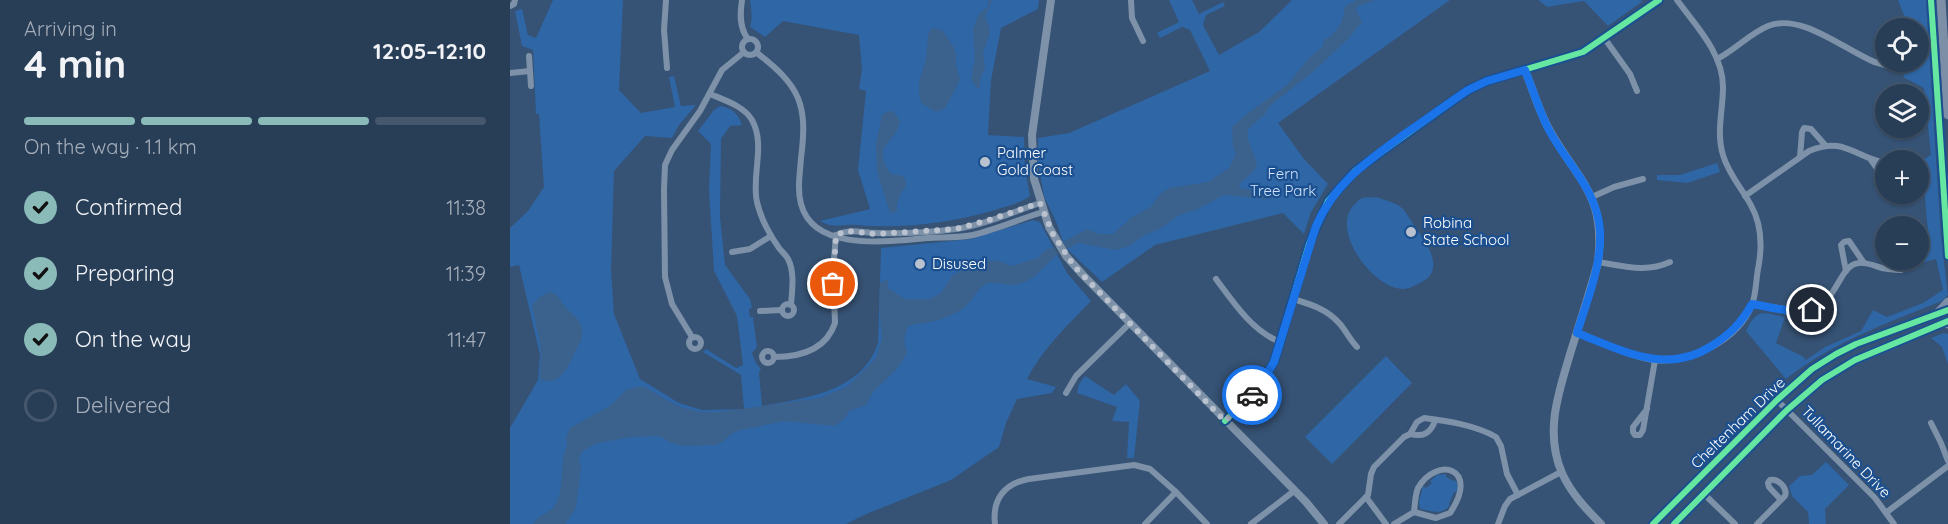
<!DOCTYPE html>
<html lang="en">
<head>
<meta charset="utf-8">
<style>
	:root { --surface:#283e57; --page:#344961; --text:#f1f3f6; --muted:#a5aeba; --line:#44576d; --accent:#8bbbb9 }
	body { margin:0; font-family:Quicksand,sans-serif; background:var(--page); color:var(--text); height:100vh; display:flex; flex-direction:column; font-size:22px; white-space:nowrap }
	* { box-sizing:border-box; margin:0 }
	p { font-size:20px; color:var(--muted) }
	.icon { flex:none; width:33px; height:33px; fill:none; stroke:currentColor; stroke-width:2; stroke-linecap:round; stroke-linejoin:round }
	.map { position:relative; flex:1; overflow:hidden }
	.panel { display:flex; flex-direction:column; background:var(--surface); width:510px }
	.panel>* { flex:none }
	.fabs { position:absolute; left:1365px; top:18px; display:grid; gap:12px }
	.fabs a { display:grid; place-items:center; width:54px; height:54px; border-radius:50%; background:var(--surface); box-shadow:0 2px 4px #0004,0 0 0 2px var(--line); font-size:30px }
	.pin { position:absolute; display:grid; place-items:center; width:51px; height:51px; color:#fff; margin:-26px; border:3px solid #fff; border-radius:50%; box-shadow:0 2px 6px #0007 }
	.courier { position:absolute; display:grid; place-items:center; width:60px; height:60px; margin:-30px; border:4px solid #1a73e8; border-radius:50%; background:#fff; color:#222; box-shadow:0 2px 8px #0007 }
	.overview em { font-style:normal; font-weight:700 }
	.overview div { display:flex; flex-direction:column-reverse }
	.overview { display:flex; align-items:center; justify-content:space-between; height:102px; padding:0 24px }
	h1 { font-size:39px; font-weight:700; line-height:45px }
	.bar { display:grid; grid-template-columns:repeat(4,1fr); gap:9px 6px; align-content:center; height:72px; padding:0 24px }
	.bar i { height:8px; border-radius:4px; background:var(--line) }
	.bar .selected { background:var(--accent) }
	.bar p { grid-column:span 4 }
	ol { padding:0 24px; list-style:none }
	li { display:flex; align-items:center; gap:18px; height:66px }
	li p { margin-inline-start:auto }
	li .icon { padding:6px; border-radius:50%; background:var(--accent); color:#111; stroke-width:4 }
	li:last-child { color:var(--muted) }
	li i { width:33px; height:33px; border:3px solid var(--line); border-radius:50% }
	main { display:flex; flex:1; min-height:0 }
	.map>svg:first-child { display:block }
	.green { fill:#2f66a5 }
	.water { fill:#3b618d }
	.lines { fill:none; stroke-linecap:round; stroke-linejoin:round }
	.minor { stroke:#7d92a8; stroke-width:6 }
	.tertiary { stroke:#7d92a8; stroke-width:8 }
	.secondary { stroke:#798da4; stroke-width:9 }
	.primary { stroke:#7d8ea7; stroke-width:9 }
	.cycleway-casing { stroke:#1b4f8f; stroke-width:10 }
	.cycleway { stroke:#66e7a1; stroke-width:6 }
	.done { stroke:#b9c2ce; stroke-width:6; stroke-dasharray:0 10.8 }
	.route { stroke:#1a73e8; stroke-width:8 }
	.poi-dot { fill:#b9c2ce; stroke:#1b4f8f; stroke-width:2 }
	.labels { text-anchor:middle; stroke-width:4.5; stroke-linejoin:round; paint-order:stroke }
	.poi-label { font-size:15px; fill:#fff; stroke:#1b4f8f; text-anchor:start }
	.park-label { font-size:15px; fill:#cfe3fa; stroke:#1b4f8f }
	.street-label { font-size:15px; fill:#fff; stroke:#1b4f8f }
</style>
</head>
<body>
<main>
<section class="panel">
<div class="overview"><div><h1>4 min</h1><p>Arriving in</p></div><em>12:05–12:10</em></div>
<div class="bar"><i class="selected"></i><i class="selected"></i><i class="selected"></i><i></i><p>On the way · 1.1 km</p></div>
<ol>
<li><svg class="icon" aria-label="check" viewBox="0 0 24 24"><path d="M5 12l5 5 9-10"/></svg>Confirmed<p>11:38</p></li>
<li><svg class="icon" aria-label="check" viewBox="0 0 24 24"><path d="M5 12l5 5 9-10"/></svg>Preparing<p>11:39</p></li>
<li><svg class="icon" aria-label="check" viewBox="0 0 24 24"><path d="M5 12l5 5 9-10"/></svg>On the way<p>11:47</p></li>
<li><i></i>Delivered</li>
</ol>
</section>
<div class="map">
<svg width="1438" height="524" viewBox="0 0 1438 524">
	<rect width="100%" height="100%" fill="#365274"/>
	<g class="green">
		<path d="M43 0H113L109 90 131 113 165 107 159 77 164 76 171 106 186 105 169 125 162 138 135 136 104 171 101 270 104 314 130 379 169 403 192 410 234 409 231 375 193 352 196 349 226 368 233 365 227 316 204 271 199 190 201 144 188 131 204 110 210 106C222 108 228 113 232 125L220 126 211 139 210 217 215 265 240 299 242 308 239 309 240 317H243L247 347 242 353 246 363 251 369 249 372 252 406C295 398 352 392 368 343L371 248 461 239 523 220 530 222 557 273 581 301C558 325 533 348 517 379L546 387 542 393 507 399 496 423 489 447 441 480 354 515 336 524H0V428L28 380 30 355 9 265 0 267V228L18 211 34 187 29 114H26L23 50 12 46 5 11 12 9 18 35 26 38Z"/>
		<path d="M240 0H529L528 9 491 28 481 81 478 135 514 137 515 168 520 196C510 204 496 206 485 210 440 223 393 229 346 225 332 224 323 229 310 221L360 209 348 170 356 91 349 89 352 69 349 35 273 21 255 37 240 27C243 17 241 9 240 0Z"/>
		<polygon points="659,0 682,0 689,14 713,2 715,6 696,15 693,25 709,55 749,32 782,0 940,0 768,123 794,159 818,184 801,212 794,234 773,213 645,245 592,282 557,249 553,242 547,224 534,196 528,163 528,138 559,133 700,71 680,30 672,27 650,38 647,33 669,22"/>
		<polygon points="1028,0 1129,0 1133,1 1098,26 1074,1 1037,7"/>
		<path d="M1388 0H1416L1431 237 1438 295 1432 301C1377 323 1323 342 1276 379L1236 331C1247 308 1252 312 1275 317L1266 343 1292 356 1296 360 1315 347 1351 331 1363 310 1377 317 1413 303 1433 290 1426 259 1402 265 1401 261 1408 260 1409 257 1421 249 1417 222 1414 185 1408 183 1409 162 1421 155 1414 88 1393 77 1398 70 1394 62H1408V28H1399Z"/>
		<polygon points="1207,163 1210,172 1177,183 1147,180 1147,175 1170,175"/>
		<path d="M866 197C874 200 885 202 892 208 897 213 901 221 905 227 916 242 936 269 912 282 906 285 901 288 894 289 865 290 822 234 842 207 845 204 848 200 852 198 856 197 862 198 866 197Z"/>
		<polygon points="1434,333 1438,334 1438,364 1432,347 1421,338"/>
		<polygon points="876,356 902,383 822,464 795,437"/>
		<polygon points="575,376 604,395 616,384 630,401 624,458 617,458 619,422 602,421 607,407 567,393 569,384"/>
		<polygon points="1316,462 1339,485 1315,509 1316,524 1299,524 1298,512 1282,496 1279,486 1290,476 1302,475"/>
		<path d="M936 474V477L944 481 946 480 948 488 946 492H944L939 504 940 505C931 517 921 510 910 509L909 501 913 486 916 488 922 483 920 481 927 475Z"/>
	</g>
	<g class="water">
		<polygon points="479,0 482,0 475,17 479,26 480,33 473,53 475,67 470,79 470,87 467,88 461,79 465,59 463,29 469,14 478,7"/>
		<path d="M847 0H866L848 6 846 10 852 22 839 38 804 71 762 104 754 115 738 129V140L747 163 744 171 729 184 730 188 755 192H770L766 197 756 199 714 195 688 209 669 215 653 227 633 236 617 247 605 250 569 243 557 249 553 242 577 229 589 234H603L622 217 641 207 650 194 659 188 698 182 719 168 726 154 723 146 722 127 738 113 777 85 798 59 813 46 814 40C829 32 833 22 835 6Z"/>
		<polygon points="425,28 433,31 444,48 446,53 446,65 450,80 435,108 426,112 411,103 409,92 409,82 416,60 418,35 421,29"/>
		<path d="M379 111 384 112 390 121C386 144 360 145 381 174L393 176 396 181V187C390 192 386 203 387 211L380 213 367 171 366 144 372 115Z"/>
		<path d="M544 247 548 254C533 266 525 282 504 285 494 286 485 280 476 284 467 288 461 304 451 310 444 314 433 319 425 321 416 323 407 323 398 326L394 339 397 353 388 368 363 392 356 405 339 411 336 417 325 426 275 421 230 430 223 433 211 443 205 445 172 446 161 443 150 436 121 437 87 443 71 452 69 461 71 468 66 507 64 511 55 524H23C29 514 42 513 47 502 53 489 51 469 54 455 55 448 59 444 56 437L60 428 100 406 117 389 128 387H135L160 402 173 408 192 412H208L310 398 338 386 366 358 372 339 369 304 370 283 378 279V288L395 299H420L431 293 442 276 460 264 473 260 489 261 502 266 528 258 535 250Z"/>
		<path d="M40 292C50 295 50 301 56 308 61 313 68 318 71 325 75 339 68 345 63 356 58 368 47 388 30 379L31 349 22 305 31 296Z"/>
	</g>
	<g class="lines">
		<g class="minor">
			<polyline points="156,0 154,30 157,68"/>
			<path d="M232 0C230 13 229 28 238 39"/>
			<polyline points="621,0 622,18 633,41"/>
			<polyline points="0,6 4,4 5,0"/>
			<circle cx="240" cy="47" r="8"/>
			<polyline points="1095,39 1120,74 1127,91"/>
			<path d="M247 53C290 86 298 104 291 158 290 174 287 189 291 204 304 253 380 241 417 238 432 237 449 238 463 235 487 229 510 219 533 212"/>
			<polyline points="19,56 21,86"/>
			<path d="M1207 59C1225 50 1239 34 1258 26 1290 13 1331 47 1360 60 1368 64 1378 66 1387 68"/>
			<polyline points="0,73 20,71"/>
			<path d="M200 94C214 100 234 106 242 120 256 145 241 176 247 202 251 219 259 234 269 248 272 252 276 255 278 259 285 272 282 291 281 305"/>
			<polyline points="1290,157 1292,132 1294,128 1301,129 1316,146"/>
			<polyline points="1361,160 1376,181"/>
			<path d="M1235 196 1299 151C1335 136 1343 157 1376 163"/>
			<polyline points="1082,197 1104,187 1133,179"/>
			<path d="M326 235C343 228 350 233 367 233 391 234 422 232 446 229 474 225 503 212 530 203"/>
			<polyline points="222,252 240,249 261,236"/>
			<path d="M1088 262C1114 266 1136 273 1160 262"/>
			<polyline points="1336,271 1331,245 1334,242 1339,241 1354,263"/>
			<path d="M706 279C723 302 742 331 770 342"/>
			<path d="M783 299C800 304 817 309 830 324 836 331 840 340 847 347"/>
			<circle cx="278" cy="310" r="6"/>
			<path d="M1242 304 1294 312C1330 305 1327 265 1349 263 1356 262 1365 266 1372 268 1378 269 1385 270 1391 270"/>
			<polyline points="250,311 272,310"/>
			<path d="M1067 333C1089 341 1121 357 1144 360 1181 364 1228 340 1242 305 1246 294 1246 280 1248 269 1251 254 1252 239 1248 223 1242 198 1220 180 1213 155 1206 132 1213 111 1213 87 1213 53 1186 26 1167 0"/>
			<circle cx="185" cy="343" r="6"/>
			<polyline points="182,337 162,304 155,277 154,189 155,165 162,150 190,111 212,70 234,52"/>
			<circle cx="258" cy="357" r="6"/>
			<path d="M264 357C290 357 316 350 325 323L323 270 326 235"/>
			<polyline points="556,393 566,376 620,323"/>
			<polyline points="1267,400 1365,498 1384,524"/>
			<polyline points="1137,409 1123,427 1123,432 1125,435 1130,435 1133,430 1145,360"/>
			<polyline points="1421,423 1431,443 1438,461"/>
			<path d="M900 434C913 437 920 434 925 421"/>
			<polyline points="666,492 697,524"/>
			<polyline points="1194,494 1225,524"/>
			<polyline points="856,497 876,524"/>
			<polyline points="1377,512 1438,466"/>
			<path d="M485 524C482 499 495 483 519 479L624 465 640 469 666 492 635 524"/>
			<polyline points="741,524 784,491"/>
			<path d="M829 524 858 495 861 474 864 467 894 437 900 434 907 422 914 418C937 421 965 425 986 437L991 446 997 474 1008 495"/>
			<path d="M884 524 904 512 926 518 940 513C971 467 926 456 908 488 905 495 905 504 904 512"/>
			<polyline points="988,524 995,506 1000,499 1051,472"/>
			<path d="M1247 524 1275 496C1278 488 1268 478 1260 480L1258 483 1259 487 1271 500"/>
		</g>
		<g class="tertiary">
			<polyline points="541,0 522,135 524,179 539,227 556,256 573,275 796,502 814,524"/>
			<path d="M1015 70C1023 90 1029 112 1040 131 1069 182 1096 195 1088 262 1080 292 1070 322 1061 351 1049 391 1034 432 1052 473 1061 493 1075 508 1091 524"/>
			<path d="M715 421C734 402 751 385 764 362L799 244 818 201 845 171 958 90 977 81 1073 52 1149 0"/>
		</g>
		<g class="secondary">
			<polyline points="1143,524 1267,400 1302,369 1326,354 1346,344 1438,310"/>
			<polyline points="1164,524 1277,410 1312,380 1345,360 1438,321"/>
		</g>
		<g class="primary">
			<polyline points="1421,0 1438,256"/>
			<polyline points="1431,0 1438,115"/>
			<polyline points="1427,314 1438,302"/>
			<polyline points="1435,322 1438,324"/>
		</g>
		<defs>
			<g id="cycleway">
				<polyline points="1421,0 1438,256"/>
				<path d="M715 421C734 402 751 385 764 362L799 244 818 201 845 171 958 90 977 81 1073 52 1149 0"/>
				<polyline points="1143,524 1267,400 1302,369 1326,354 1346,344 1438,310"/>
				<polyline points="1164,524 1277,410 1312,380 1345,360 1438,321"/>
			</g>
		</defs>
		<use href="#cycleway" class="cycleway-casing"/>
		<use href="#cycleway" class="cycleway"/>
	</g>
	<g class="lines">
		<polyline class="done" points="323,284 326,235 337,231 365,234 446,229 479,220 530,203 543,234 564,266 715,421 742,395"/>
		<path class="route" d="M742 395 755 377 764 362 806 226C826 181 858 161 896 133 917 119 937 104 958 90L977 81 1015 70C1023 90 1029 111 1039 130 1057 164 1087 189 1090 231 1092 265 1077 300 1067 333 1111 350 1155 375 1200 347 1219 335 1231 324 1242 304 1261 307 1283 314 1302 310"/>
	</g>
	<g class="poi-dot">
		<circle cx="475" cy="162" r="6"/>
		<circle cx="901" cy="232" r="6"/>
		<circle cx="410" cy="264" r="6"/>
	</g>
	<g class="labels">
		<g class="poi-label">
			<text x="487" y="158">Palmer<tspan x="487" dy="17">Gold Coast</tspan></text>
			<text x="913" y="228">Robina<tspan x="913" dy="17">State School</tspan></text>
			<text x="422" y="269">Disused</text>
		</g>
		<g class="park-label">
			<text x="773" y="179">Fern<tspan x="773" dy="17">Tree Park</tspan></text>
		</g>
		<g class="street-label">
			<text transform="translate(1228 423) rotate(-44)" y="5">Cheltenham Drive</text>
			<text transform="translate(1336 452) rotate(46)" y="5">Tullamarine Drive</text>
		</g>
	</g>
</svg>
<div class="fabs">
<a><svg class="icon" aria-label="locate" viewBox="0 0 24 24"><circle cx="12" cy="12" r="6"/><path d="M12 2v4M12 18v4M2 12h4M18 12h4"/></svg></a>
<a><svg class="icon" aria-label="layers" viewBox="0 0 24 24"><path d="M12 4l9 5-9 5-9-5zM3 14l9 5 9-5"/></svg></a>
<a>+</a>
<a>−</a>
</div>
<div class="pin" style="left:323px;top:284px;background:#ea580c"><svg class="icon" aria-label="bag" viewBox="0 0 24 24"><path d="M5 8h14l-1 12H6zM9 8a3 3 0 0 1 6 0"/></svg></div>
<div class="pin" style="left:1302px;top:310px;background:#1f2937"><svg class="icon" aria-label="home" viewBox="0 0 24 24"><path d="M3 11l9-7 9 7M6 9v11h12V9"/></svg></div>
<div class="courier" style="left:742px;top:395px"><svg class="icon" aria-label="car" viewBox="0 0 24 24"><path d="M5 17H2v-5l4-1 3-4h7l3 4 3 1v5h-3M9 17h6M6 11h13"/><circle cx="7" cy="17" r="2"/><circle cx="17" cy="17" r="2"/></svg></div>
</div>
</main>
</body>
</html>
